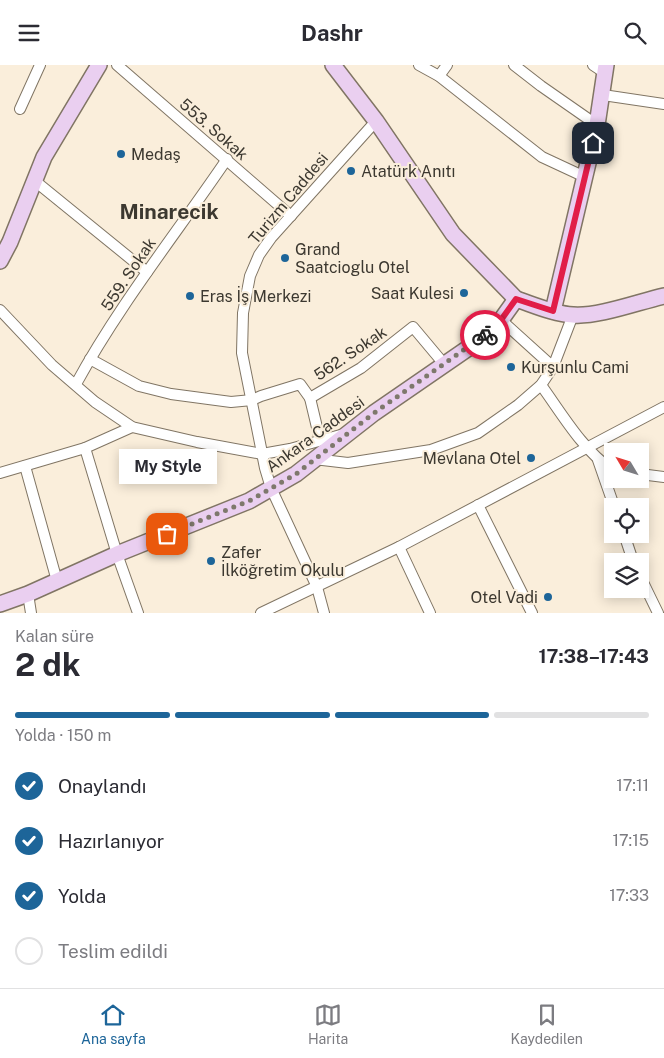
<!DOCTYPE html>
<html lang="tr">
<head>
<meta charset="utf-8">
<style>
	:root { --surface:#fff; --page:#f2f2f3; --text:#2b2b33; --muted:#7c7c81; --line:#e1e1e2; --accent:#1d6599 }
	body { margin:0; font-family:"Public Sans",sans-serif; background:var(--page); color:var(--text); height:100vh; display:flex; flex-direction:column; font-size:19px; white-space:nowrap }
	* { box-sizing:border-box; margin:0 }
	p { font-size:16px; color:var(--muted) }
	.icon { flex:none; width:28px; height:28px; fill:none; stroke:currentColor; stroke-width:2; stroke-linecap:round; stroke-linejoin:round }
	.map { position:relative; height:548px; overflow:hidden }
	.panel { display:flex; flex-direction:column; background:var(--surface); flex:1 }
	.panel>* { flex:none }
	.needle { width:32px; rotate:308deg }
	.fabs { position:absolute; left:604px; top:378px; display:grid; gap:10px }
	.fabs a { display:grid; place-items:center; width:45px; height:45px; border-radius:0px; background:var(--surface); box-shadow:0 2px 12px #0003; font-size:25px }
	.pin { position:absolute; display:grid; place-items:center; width:42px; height:42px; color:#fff; margin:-21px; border-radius:10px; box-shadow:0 2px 8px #0006 }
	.courier { position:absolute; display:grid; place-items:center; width:50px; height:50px; margin:-25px; border:4px solid #e11d48; border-radius:50%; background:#fff; color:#222; box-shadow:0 1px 6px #0007 }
	.bubble { position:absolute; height:35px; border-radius:0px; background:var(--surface); box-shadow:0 2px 12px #0003; font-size:16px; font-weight:700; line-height:35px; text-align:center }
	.headline em { font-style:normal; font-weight:700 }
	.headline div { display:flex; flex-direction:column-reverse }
	.headline { display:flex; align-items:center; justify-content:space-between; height:85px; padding:0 15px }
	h1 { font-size:32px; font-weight:700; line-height:38px }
	.bar { display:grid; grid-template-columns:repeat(4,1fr); gap:8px 5px; align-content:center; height:60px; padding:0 15px }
	.bar i { height:6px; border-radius:4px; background:var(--line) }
	.bar .selected { background:var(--accent) }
	.bar p { grid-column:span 4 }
	ol { padding:0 15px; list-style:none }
	li { display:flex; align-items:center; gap:15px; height:55px }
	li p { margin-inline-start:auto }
	li .icon { padding:5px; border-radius:50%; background:var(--accent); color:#fff; stroke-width:4 }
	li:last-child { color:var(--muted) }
	li i { width:28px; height:28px; border:2px solid var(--line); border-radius:50% }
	header { display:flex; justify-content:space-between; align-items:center; height:65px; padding:0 15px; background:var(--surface); font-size:22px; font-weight:700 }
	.tabs { display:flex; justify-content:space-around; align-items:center; height:70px; border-top:1px solid var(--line); background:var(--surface); font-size:14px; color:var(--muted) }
	.tabs a { display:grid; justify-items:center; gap:2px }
	.tabs .selected { color:var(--accent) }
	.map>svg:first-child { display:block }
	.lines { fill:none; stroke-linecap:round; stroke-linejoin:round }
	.street-casing { stroke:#807564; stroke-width:12 }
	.secondary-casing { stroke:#807564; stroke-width:18 }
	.street { stroke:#fff; stroke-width:10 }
	.secondary { stroke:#eacff0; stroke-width:15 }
	.done { stroke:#7e786c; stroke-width:5; stroke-dasharray:0 9 }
	.route { stroke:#e11d48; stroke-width:6 }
	.poi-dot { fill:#1d6599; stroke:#faeedb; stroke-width:2 }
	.labels { text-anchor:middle; stroke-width:4; stroke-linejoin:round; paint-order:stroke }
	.street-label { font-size:16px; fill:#3c3830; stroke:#faeedb }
	.poi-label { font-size:16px; fill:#3c3830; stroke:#faeedb; text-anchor:start }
	.district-label { font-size:21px; font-weight:bold; fill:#3c3830; stroke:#faeedb }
</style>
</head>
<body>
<header><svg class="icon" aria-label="menu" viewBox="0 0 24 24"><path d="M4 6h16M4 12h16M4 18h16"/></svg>Dashr<svg class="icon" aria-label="search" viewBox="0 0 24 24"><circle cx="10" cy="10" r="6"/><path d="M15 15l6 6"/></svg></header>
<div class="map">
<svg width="664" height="548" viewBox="0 0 664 548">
	<rect width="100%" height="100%" fill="#faeedb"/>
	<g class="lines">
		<defs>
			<g id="street">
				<polyline points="117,0 291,151"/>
				<polyline points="419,0 439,11 542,92 585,112"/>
				<polyline points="514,0 541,21 597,60"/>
				<polyline points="593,0 605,8"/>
				<polyline points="439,11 447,0"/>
				<polyline points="603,30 664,39"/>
				<polyline points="20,44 40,0"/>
				<polyline points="35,116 147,207"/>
				<polyline points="0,245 52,300 95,337 132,362 197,377 262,389 290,384 344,369"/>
				<polyline points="501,255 553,302"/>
				<polyline points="90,294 139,321 171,329 231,337 252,335 261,331 300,319 310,333 361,303 413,262 444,299"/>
				<path d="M76 319C119 240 176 169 227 94"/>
				<path d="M541 320C562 349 582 384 612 405"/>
				<polyline points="310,333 320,375"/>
				<polyline points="85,383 117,489 138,548"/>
				<polyline points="314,394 348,398 431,385 478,368 518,340 541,320 553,302 573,250"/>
				<polyline points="598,395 614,441"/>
				<polyline points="25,401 57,516"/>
				<polyline points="0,408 85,383 132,362"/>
				<polyline points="640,409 664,412"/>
				<polyline points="478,440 532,548"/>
				<polyline points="624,469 633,496"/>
				<polyline points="399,482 430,548"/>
				<polyline points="640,511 658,548"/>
				<polyline points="28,529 31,548"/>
				<polyline points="261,548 399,482 664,342"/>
				<polyline points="324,548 317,522 271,423 265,403 242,288 243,248 250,211 259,190 271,173 376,56"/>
			</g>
			<g id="secondary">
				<polyline points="333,0 376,56 453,169 516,234"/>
				<polyline points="0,196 10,177 44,92 99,0"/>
				<polyline points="553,246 597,60 606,0"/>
				<path d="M0 539 28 529 117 489 249 436 296 409 374 348 480 275 501 255 516 234C534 240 554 249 573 250 598 252 638 237 664 231"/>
			</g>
		</defs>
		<use href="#street" class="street-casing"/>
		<use href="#secondary" class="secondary-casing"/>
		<use href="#street" class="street"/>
		<use href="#secondary" class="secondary"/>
	</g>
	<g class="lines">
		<polyline class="done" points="167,469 249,436 296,409 374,348 485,270"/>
		<polyline class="route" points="485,270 501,255 516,234 553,246 593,78"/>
	</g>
	<g class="poi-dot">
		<circle cx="121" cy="89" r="5"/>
		<circle cx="351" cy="106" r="5"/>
		<circle cx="285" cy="193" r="5"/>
		<circle cx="464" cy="228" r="5"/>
		<circle cx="190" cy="231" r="5"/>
		<circle cx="511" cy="302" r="5"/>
		<circle cx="531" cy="393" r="5"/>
		<circle cx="211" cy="496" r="5"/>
		<circle cx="548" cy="532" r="5"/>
	</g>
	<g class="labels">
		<g class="street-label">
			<text transform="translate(214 64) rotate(41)" y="6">553. Sokak</text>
			<text transform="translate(288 133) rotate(-50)" y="6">Turizm Caddesi</text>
			<text transform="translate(128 209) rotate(-56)" y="6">559. Sokak</text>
			<text transform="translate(350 288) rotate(-34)" y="6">562. Sokak</text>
			<text transform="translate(315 369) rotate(-36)" y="6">Ankara Caddesi</text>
		</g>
		<g class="poi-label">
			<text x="131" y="95">Medaş</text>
			<text x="361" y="112">Atatürk Anıtı</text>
			<text x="295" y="190">Grand<tspan x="295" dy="18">Saatcioglu Otel</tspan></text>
			<text x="454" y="234" text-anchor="end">Saat Kulesi</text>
			<text x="200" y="237">Eras İş Merkezi</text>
			<text x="521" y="308">Kurşunlu Cami</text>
			<text x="521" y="399" text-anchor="end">Mevlana Otel</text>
			<text x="221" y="493">Zafer<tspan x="221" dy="18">İlköğretim Okulu</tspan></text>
			<text x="538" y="538" text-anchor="end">Otel Vadi</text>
		</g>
		<g class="district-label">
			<text x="169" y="154">Minarecik</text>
		</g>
	</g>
</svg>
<div class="fabs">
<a><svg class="needle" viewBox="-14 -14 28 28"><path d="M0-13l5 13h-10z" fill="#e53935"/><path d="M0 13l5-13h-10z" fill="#7c7c81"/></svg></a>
<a><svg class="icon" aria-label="locate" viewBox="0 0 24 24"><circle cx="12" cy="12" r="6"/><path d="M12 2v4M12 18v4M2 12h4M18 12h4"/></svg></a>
<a><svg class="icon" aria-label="layers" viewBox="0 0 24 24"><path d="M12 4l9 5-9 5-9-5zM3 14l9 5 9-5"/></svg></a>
</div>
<div class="pin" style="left:167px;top:469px;background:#ea580c"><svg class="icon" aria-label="bag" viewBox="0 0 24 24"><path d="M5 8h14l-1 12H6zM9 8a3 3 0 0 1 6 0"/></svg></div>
<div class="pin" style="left:593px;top:78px;background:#1f2937"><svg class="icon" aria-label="home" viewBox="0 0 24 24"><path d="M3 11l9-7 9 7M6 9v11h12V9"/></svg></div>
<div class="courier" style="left:485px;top:270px"><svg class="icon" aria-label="bike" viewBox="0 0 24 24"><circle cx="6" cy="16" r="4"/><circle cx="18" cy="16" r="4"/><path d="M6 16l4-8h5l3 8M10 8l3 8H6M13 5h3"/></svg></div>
<div class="bubble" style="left:119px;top:384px;width:98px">My Style</div>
</div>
<section class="panel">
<div class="headline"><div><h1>2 dk</h1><p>Kalan süre</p></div><em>17:38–17:43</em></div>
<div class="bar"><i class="selected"></i><i class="selected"></i><i class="selected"></i><i></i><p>Yolda · 150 m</p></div>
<ol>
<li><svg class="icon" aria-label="check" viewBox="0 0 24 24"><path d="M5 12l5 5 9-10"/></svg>Onaylandı<p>17:11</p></li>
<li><svg class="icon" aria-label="check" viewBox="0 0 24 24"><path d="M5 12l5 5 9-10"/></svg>Hazırlanıyor<p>17:15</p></li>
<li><svg class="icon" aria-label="check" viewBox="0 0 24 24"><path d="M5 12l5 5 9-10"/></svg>Yolda<p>17:33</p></li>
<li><i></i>Teslim edildi</li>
</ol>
</section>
<nav class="tabs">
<a class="selected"><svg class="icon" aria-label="home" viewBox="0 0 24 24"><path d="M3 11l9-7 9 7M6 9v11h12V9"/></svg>Ana sayfa</a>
<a><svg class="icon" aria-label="map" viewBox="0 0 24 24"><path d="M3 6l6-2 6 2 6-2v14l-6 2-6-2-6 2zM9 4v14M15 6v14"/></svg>Harita</a>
<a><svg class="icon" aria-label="saved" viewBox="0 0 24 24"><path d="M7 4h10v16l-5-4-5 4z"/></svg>Kaydedilen</a>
</nav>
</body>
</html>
